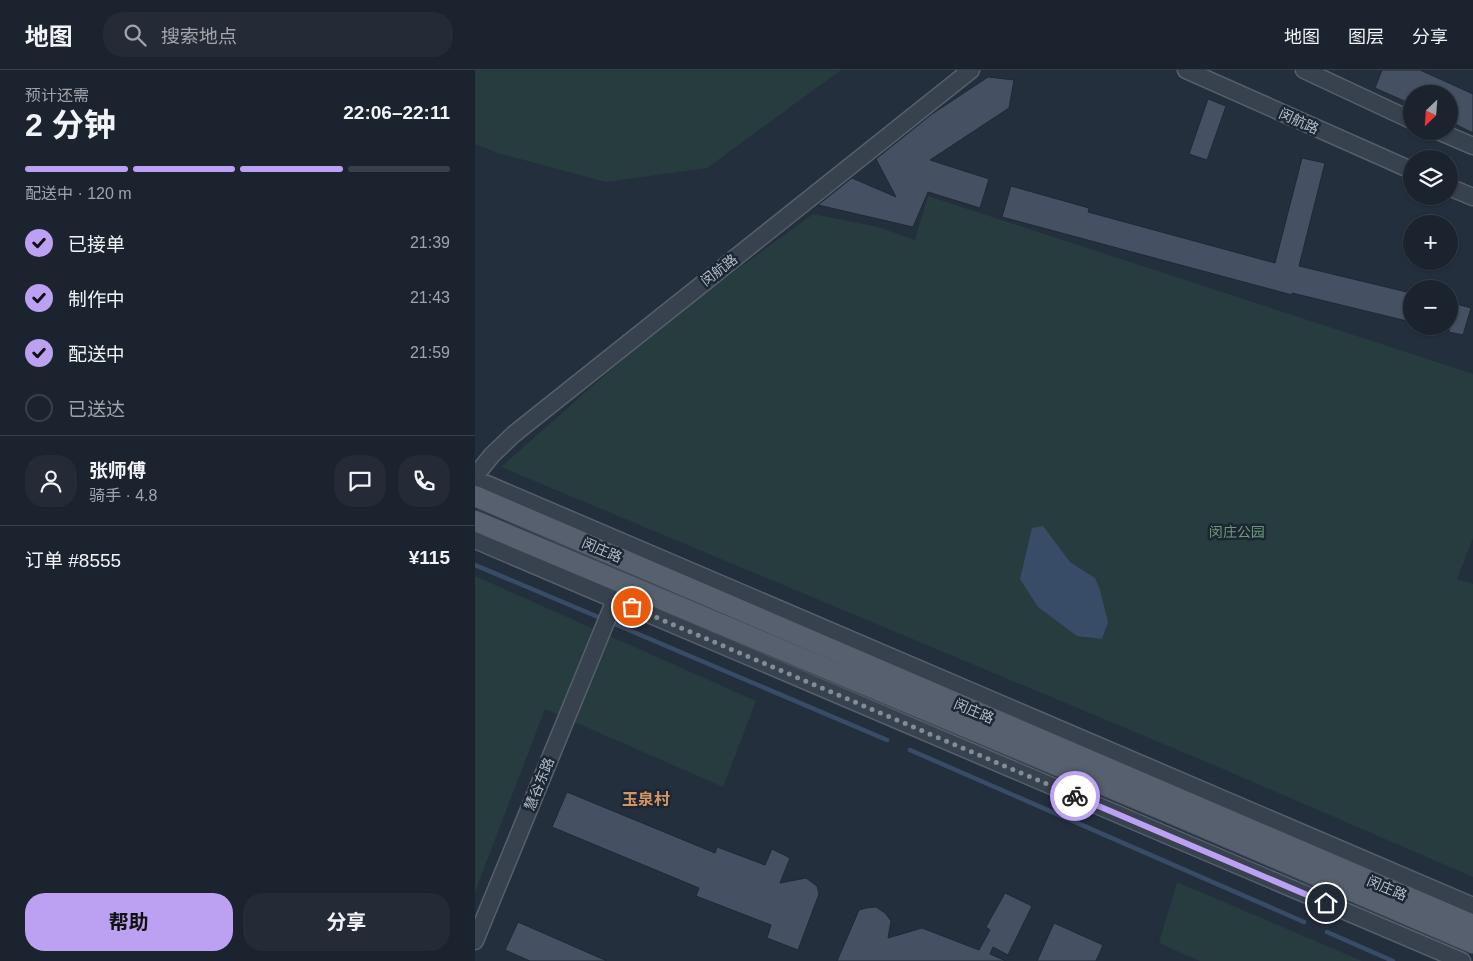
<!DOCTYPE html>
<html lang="zh">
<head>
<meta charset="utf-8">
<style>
	:root { --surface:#1b232e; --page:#242b36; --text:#f1f3f6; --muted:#a0a4aa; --line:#39404a; --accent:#bca0f2 }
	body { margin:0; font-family:Arial,"Noto Sans SC",sans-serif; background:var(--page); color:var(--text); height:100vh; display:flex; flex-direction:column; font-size:19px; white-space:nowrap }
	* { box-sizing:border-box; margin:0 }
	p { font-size:16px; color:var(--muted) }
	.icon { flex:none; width:28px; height:28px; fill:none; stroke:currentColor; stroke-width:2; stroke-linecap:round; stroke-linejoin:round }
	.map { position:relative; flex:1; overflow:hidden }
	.sheet { display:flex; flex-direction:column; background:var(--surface); width:475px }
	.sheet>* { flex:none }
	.needle { width:32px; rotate:205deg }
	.fabs { position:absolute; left:928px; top:15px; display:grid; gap:10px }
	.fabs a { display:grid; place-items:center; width:55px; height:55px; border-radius:50%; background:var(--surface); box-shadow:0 1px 4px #0004,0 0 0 1px var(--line); font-size:25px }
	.pin { position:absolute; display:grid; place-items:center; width:42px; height:42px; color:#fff; margin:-21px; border:2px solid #fff; border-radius:50%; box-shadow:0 1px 5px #0007 }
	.courier { position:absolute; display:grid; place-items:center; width:50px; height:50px; margin:-25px; border:4px solid #bca0f2; border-radius:50%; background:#fff; color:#222; box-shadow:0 1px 6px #0007 }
	.summary em { font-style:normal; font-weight:700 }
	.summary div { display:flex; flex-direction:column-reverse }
	.summary { display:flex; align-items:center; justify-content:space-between; height:85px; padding:0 25px }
	h1 { font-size:32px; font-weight:700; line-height:38px }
	.bar { display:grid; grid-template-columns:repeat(4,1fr); gap:8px 5px; align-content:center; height:60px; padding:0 25px }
	.bar i { height:6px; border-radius:4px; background:var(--line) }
	.bar .selected { background:var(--accent) }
	.bar p { grid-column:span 4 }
	.line { display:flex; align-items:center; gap:12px; padding:0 25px; border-top:1px solid var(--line) }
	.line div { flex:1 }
	.round { display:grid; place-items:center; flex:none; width:52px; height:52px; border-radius:20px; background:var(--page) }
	ol { padding:0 25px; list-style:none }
	li { display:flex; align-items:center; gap:15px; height:55px }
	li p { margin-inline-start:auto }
	li .icon { padding:5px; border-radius:50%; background:var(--accent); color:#111; stroke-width:4 }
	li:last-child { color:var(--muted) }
	li i { width:28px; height:28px; border:2px solid var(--line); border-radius:50% }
	.action { display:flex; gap:10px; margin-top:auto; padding:10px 25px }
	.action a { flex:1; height:58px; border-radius:20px; background:var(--accent); color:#111; font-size:20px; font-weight:700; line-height:58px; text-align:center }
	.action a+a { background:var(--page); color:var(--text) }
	header { display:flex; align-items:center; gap:30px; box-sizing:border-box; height:70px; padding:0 25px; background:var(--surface); border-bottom:1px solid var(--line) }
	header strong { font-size:24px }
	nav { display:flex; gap:28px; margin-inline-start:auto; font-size:18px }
	.search { width:350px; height:45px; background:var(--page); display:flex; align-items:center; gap:12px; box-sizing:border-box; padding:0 18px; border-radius:20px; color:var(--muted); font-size:19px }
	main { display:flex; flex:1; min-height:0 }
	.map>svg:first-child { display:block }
	.green { fill:#263c3f }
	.water { fill:#394c67 }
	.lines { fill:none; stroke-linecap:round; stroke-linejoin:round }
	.stream { stroke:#394c67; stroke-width:4.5 }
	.building { fill:#455162; stroke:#1f2835 }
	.minor-casing { stroke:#565f6c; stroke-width:19 }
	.major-casing { stroke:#414a57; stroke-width:22 }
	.minor { stroke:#38414e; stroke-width:16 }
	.major { stroke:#56606e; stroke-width:20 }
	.done { stroke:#828b98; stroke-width:5; stroke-dasharray:0 9 }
	.route { stroke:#bca0f2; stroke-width:6 }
	.labels { text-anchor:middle; stroke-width:5; stroke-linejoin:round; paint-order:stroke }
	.street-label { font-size:14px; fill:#b4bcc9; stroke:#1d2633 }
	.park-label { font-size:14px; fill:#6b9a76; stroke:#1d2633 }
	.quarter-label { font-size:16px; font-weight:bold; fill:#d59563; stroke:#1d2633 }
</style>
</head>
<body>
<header>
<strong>地图</strong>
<div class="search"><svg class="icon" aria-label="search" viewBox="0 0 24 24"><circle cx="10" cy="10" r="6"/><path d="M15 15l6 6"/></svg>搜索地点</div>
<nav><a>地图</a><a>图层</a><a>分享</a></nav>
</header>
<main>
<section class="sheet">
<div class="summary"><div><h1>2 分钟</h1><p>预计还需</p></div><em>22:06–22:11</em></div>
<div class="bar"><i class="selected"></i><i class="selected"></i><i class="selected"></i><i></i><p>配送中 · 120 m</p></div>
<ol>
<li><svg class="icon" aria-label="check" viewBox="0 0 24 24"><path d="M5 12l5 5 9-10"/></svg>已接单<p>21:39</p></li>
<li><svg class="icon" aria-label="check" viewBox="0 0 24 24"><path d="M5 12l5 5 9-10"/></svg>制作中<p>21:43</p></li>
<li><svg class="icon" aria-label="check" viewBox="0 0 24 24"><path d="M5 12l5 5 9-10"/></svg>配送中<p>21:59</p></li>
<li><i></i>已送达</li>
</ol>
<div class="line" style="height:90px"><a class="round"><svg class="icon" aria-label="person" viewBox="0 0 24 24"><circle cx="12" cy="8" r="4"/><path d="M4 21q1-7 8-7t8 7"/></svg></a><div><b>张师傅</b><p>骑手 · 4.8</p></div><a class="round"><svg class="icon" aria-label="chat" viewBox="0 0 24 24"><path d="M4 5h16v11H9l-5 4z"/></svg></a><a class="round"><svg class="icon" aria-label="phone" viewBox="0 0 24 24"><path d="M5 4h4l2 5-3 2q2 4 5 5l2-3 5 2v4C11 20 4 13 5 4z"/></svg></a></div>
<div class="line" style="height:65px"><div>订单 #8555</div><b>¥115</b></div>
<div class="action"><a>帮助</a><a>分享</a></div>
</section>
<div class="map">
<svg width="998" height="891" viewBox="0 0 998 891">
	<rect width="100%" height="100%" fill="#242f3e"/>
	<g class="green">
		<polygon points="0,0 366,0 232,98 131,112 23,83 0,74"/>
		<polygon points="453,126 998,304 998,468 982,509 998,514 998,807 734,693 26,397 190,252 338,144 403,157 440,170"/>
		<polygon points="0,506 281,631 248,717 70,639 0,822"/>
		<polygon points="702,812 887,891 725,891 684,873"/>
	</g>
	<polygon class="water" points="568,456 595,492 620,508 625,520 633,552 627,569 602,566 563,537 545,509 557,458"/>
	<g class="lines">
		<g class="stream">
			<polyline points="0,495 128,549"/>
			<polyline points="135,552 412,670"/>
			<polyline points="435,680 829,852"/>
			<polyline points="852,862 918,891"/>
		</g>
	</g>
	<g class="building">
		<polygon points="907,0 945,0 998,24 998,63 974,51 974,24 936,24 936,34 900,18"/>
		<polygon points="513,7 539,10 534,38 455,90 514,109 505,138 453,122 438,157 343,135 377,108 421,127 401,89 457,44"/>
		<polygon points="733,29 751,36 732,90 714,84"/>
		<polygon points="827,88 850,93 824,196 936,223 936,252 817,223 817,225 527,147 536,116 614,138 613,142 800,193"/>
		<polygon points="974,232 996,238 988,265 974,262"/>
		<polygon points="92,722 240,783 242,777 290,795 297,779 315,788 305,813 331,808 342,816 344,824 323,880 292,868 296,855 221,826 224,818 77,757"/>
		<polygon points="530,823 557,836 533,885 518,877 515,884 531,891 362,891 384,840 391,838 401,837 410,843 416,851 413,868 447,858 504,880 515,860 511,857"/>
		<polygon points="43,852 132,891 55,891 30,880"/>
		<polygon points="579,853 628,875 621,891 562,891"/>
	</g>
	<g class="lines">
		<defs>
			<g id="minor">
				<polyline points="711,0 936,100"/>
				<polyline points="829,0 936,50"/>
				<polyline points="963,61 998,76"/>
				<polyline points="974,117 998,127"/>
				<polyline points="0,406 17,385 39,364 496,0"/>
				<polyline points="0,417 12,414 998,836"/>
				<polyline points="0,470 987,891"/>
				<polyline points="0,871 140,530"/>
			</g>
			<g id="major">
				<polyline points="0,426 998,855"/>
				<polyline points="0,451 705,747 998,873"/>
			</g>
		</defs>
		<use href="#minor" class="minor-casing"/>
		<use href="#major" class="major-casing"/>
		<use href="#minor" class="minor"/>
		<use href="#major" class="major"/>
	</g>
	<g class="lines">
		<polyline class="done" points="157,537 600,726"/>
		<polyline class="route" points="600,726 851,833"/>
	</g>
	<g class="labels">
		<g class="street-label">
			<text transform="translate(824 51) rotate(24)" y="5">闵航路</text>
			<text transform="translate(244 200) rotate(-38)" y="5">闵航路</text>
			<text transform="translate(127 480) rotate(23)" y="5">闵庄路</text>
			<text transform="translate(499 641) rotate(23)" y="5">闵庄路</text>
			<text transform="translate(64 714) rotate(-68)" y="5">慧谷东路</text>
			<text transform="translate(912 818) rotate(23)" y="5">闵庄路</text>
		</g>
		<g class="park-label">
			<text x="762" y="467">闵庄公园</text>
		</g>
		<g class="quarter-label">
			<text x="171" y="735">玉泉村</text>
		</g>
	</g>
</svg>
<div class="fabs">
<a><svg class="needle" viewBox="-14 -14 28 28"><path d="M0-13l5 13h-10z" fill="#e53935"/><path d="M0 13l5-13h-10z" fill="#a0a4aa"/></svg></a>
<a><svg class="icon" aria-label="layers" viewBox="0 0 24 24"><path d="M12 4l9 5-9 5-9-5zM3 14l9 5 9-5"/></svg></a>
<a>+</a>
<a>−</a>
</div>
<div class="pin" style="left:157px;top:537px;background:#ea580c"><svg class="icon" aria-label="bag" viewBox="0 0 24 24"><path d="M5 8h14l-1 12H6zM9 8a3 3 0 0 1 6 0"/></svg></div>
<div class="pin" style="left:851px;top:833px;background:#1f2937"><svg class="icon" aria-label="home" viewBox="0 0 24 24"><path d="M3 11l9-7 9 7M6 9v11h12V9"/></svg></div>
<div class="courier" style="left:600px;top:726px"><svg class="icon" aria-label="bike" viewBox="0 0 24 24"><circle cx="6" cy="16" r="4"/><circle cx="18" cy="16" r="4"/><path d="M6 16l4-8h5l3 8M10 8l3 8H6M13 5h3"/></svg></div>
</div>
</main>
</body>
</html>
